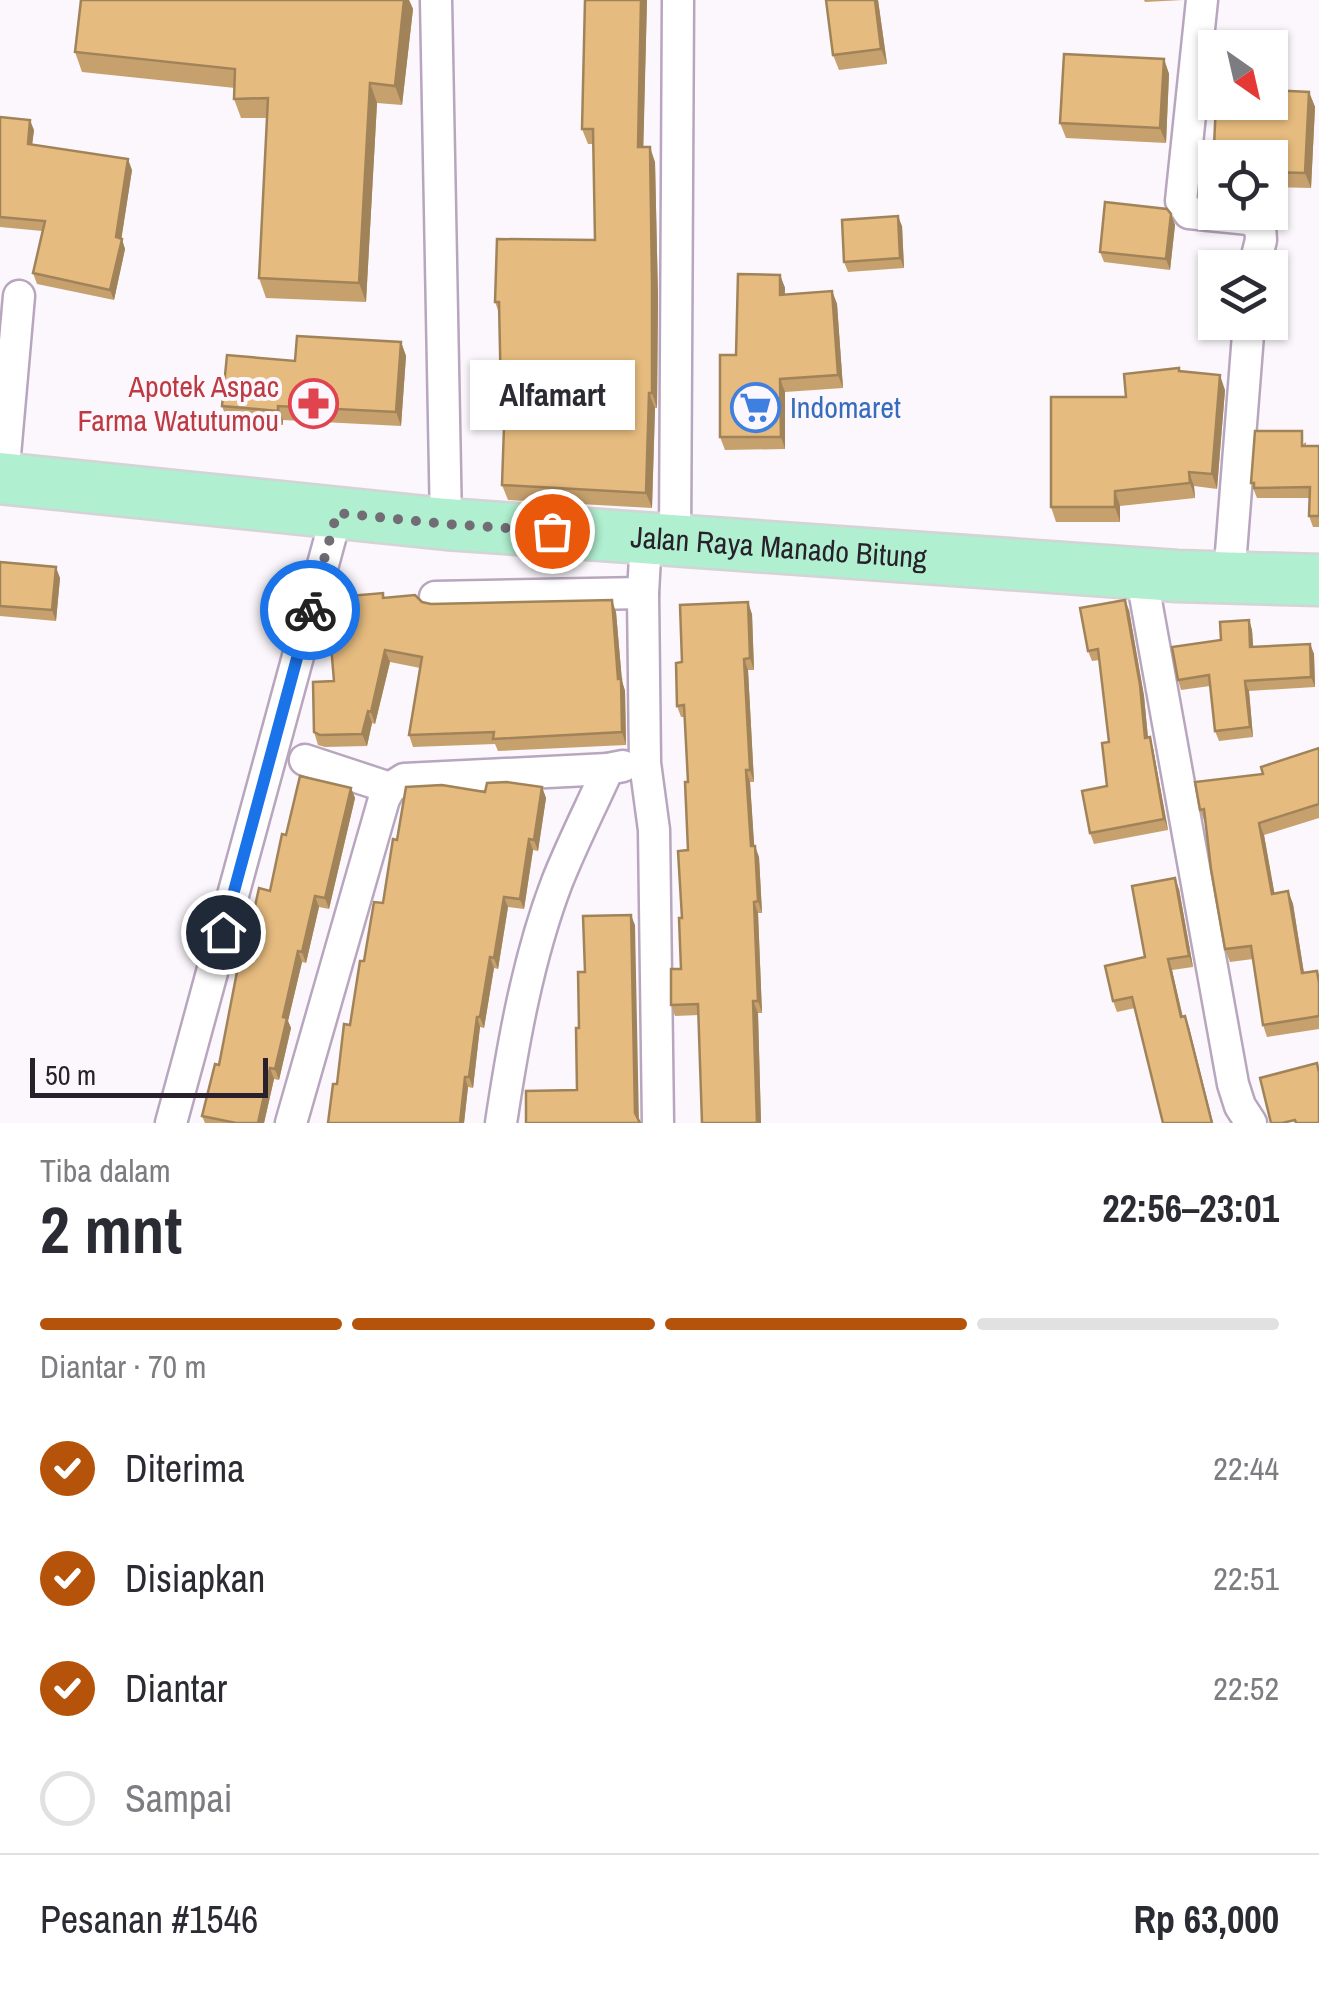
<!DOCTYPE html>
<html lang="id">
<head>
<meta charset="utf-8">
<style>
	:root { --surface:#fff; --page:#f2f2f3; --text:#2b2b33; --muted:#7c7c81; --line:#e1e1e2; --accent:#b45309 }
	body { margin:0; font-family:"Archivo Narrow",sans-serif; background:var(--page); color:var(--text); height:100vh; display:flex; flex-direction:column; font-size:38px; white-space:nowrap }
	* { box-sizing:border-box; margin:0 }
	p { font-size:32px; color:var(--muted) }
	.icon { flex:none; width:55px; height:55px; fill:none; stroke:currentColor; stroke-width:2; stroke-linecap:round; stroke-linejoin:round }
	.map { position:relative; height:1123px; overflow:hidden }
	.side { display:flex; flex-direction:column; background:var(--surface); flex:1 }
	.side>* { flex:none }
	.needle { width:65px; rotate:146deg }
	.buttons { position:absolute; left:1198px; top:30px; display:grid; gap:20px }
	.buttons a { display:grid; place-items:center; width:90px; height:90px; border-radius:0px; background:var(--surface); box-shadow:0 2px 8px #0004; font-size:50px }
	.scale { position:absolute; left:30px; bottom:25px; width:238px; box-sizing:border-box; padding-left:10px; border:5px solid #28212b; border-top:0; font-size:28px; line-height:35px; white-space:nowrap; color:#28212b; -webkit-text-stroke:8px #fbf7fc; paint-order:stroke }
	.pin { position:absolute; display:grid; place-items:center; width:85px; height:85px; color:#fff; margin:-42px; border:5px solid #fff; border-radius:50%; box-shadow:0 2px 10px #0007 }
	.courier { position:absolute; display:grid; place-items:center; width:100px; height:100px; margin:-50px; border:8px solid #1a73e8; border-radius:50%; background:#fff; color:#222; box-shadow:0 2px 12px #0007 }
	.bubble { position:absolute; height:70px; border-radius:0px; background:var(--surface); box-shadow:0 2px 8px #0004; font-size:32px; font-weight:800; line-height:70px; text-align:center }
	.summary em { font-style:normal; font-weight:800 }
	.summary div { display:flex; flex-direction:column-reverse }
	.summary { display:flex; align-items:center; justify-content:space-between; height:170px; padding:0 40px }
	h1 { font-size:65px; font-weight:800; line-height:75px }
	.bar { display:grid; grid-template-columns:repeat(4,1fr); gap:15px 10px; align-content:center; height:120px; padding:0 40px }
	.bar i { height:12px; border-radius:8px; background:var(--line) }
	.bar .on { background:var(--accent) }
	.bar p { grid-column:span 4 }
	.line { display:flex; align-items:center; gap:25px; padding:0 40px; border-top:2px solid var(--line) }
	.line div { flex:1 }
	ol { padding:0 40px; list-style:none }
	li { display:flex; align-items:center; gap:30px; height:110px }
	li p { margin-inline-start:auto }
	li .icon { padding:10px; border-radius:50%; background:var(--accent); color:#fff; stroke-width:4 }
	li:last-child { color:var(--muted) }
	li i { width:55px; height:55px; border:5px solid var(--line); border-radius:50% }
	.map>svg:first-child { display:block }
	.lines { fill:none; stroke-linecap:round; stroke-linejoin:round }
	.minor-casing { stroke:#b8a6bf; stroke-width:35 }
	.trunk-casing { stroke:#d4d3d5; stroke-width:55 }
	.minor { stroke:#fff; stroke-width:30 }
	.trunk { stroke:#b0efd0; stroke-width:50 }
	.wall { fill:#c6a16d }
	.shaded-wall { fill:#a18359 }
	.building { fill:#e6bb7f; stroke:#a18359; stroke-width:2.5 }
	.done { stroke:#726c74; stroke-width:10; stroke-dasharray:0 18 }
	.route { stroke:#1a73e8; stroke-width:12 }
	.labels { text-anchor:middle; stroke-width:8; stroke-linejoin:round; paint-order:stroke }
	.health-label { font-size:30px; fill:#be3a42; stroke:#fbf7fc; text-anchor:end }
	.shop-label { font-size:30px; fill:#366cbe; stroke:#fbf7fc; text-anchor:start }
	.street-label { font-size:30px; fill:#28212b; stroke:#fbf7fc }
</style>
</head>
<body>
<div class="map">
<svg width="1319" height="1123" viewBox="0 0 1319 1123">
	<rect width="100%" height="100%" fill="#fbf7fc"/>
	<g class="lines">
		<defs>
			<g id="minor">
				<polyline points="436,0 446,524"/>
				<polyline points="1202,0 1181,201 1189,213 1249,219 1260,226 1261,240 1254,268"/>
				<polyline points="3,478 19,296"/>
				<polyline points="646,539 643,593 645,763 654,830 658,1123"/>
				<polyline points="675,541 678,0"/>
				<polyline points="1141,573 1233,1084 1240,1106 1251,1123"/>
				<polyline points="1229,578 1249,322"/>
				<polyline points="435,597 643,593"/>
				<polyline points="305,760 390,788"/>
				<polyline points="171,1123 337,513"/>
				<polyline points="291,1123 384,799 390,788 404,779 608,769"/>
				<path d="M501 1123C513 1043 528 958 557 882 572 844 591 807 608 769L623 766"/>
			</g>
			<g id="trunk">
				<path id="s1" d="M0 478 446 524 1177 576 1319 580"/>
			</g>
		</defs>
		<use href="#minor" class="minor-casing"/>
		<use href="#trunk" class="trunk-casing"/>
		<use href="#minor" class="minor"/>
		<use href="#trunk" class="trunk"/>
	</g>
	<g class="wall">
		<polygon points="81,0 409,0 413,9 402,105 377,103 366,302 266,298 259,278 267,118 241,118 234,99 235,88 82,72 75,52"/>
		<polygon points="647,0 643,147 655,162 658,297 657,408 655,408 652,508 508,500 502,485 505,408 501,397 499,313 495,302 595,240 594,144 588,144 582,129"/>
		<polygon points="878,0 887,64 839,70 833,55"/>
		<polygon points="1144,0 1183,0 1145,2"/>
		<polygon points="1164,59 1169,74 1166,143 1066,138 1060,123"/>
		<polygon points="1270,90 1309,92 1315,107 1311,188 1270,187 1270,158 1215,158 1215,176 1213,169 1216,102 1270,102"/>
		<polygon points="0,117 34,130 32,144 132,170 121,239 125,249 114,300 37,284 33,273 42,231 0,227"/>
		<polygon points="1171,214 1175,225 1170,270 1104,262 1100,252"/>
		<polygon points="902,226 904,268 848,272 844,262"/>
		<polygon points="780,275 785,288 785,295 832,291 837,304 843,388 785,392 785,449 725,450 720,437 736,355"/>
		<polygon points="401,342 406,356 401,426 283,420 283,425 227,420 222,406 295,361"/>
		<polygon points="1180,371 1225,390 1217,489 1194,486 1195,498 1120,506 1120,522 1056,522 1051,507 1126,397"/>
		<polygon points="1306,442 1306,446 1319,446 1319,527 1313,527 1309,516 1310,498 1257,498 1251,483"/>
		<polygon points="0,562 60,578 56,621 0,616"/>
		<polygon points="383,593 385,598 431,604 616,612 622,681 625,691 626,745 498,751 495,744 413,747 409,735 420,668 390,662 375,724 372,723 367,746 325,747 318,745 314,732 334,681"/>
		<polygon points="1129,610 1144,696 1148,738 1153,748 1168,830 1094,844 1090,833 1107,786 1109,742 1099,660 1092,661 1088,651"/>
		<polygon points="752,614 754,670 748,670 754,782 750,782 754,846 759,857 762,913 758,913 762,1013 758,1013 761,1123 702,1123 699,1015 675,1016 671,1005 681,969 682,918 688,850 688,782 685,717 681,717 677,706 682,662"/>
		<polygon points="1249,620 1252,630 1253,647 1310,644 1314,654 1315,687 1249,691 1253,737 1219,741 1215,731 1210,686 1181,690 1178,680 1221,640"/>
		<polygon points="1319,748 1319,818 1264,835 1274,893 1288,891 1293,904 1304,973 1317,971 1319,976 1319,1029 1267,1037 1263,1025 1253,959 1230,962 1225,949 1205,823 1200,810 1263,774"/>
		<polygon points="542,787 546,798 538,851 533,850 524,909 508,907 498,969 494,968 484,1028 480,1027 473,1088 468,1087 464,1123 328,1123 364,961 383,903 397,840 485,792"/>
		<polygon points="351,788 355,798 329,909 319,907 306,963 302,962 288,1021 291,1028 279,1080 274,1079 264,1123 205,1123 202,1116 219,1065 246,947 270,891"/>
		<polygon points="1179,889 1193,967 1172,970 1183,1017 1189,1027 1135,1008 1117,1012 1113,1001 1145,957"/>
	</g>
	<g class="shaded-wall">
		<polygon points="404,0 409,0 413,9 402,105 395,86"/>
		<polygon points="641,0 647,0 643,162 638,147"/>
		<polygon points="875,0 878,0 887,64 881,49"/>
		<polygon points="1164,59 1169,74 1166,143 1160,128"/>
		<polygon points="370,83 377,103 366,302 359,283"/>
		<polygon points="1309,92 1315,107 1311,188 1305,173"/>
		<polygon points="30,120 34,130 31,154 28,144"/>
		<polygon points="650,147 655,162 658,297 657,408 652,393"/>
		<polygon points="128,159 132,170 120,248 116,237"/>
		<polygon points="1171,214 1175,225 1170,270 1166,259"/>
		<polygon points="898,216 902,226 904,268 900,258"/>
		<polygon points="122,239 125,249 114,300 110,290"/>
		<polygon points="780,275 785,288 784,308 780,295"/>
		<polygon points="832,291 837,304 843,388 838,375"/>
		<polygon points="401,342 406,356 401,426 396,412"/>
		<polygon points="1220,375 1225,390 1217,489 1212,474"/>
		<polygon points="780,379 785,392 785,449 781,437"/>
		<polygon points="649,393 655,408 652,508 646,493"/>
		<polygon points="278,406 283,420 283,425 278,411"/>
		<polygon points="1189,472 1194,486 1195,498 1190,483"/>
		<polygon points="1115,491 1120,506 1120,522 1115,507"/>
		<polygon points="56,567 60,578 56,621 52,610"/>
		<polygon points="612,600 616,612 622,681 625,691 626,745 622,732"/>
		<polygon points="1125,600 1129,610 1144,696 1149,748 1145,738"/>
		<polygon points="748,602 752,614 754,670 750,658"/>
		<polygon points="1249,620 1252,630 1254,657 1250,647"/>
		<polygon points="1310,644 1314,654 1315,687 1311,677"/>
		<polygon points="385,650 390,662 375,724 371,712"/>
		<polygon points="744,659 748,670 754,782 750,770"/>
		<polygon points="1245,681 1249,691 1253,737 1250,727"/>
		<polygon points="368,711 372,723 367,746 362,734"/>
		<polygon points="1150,737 1153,748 1168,830 1164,819"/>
		<polygon points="746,770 750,782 755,857 751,846"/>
		<polygon points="542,787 546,798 538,851 534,840"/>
		<polygon points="351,788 355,798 329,909 325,898"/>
		<polygon points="1259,823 1264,835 1277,907 1272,894"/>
		<polygon points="529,839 533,850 524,909 520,899"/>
		<polygon points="755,846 759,857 762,913 758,901"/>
		<polygon points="1175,878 1179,889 1193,967 1189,956"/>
		<polygon points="1288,891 1293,904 1306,986 1302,973"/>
		<polygon points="315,896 319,907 306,963 302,952"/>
		<polygon points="504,897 508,907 498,969 494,958"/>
		<polygon points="754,902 758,913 762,1013 758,1001"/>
		<polygon points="631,915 635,925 639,1123 635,1113"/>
		<polygon points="298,951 302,962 288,1021 291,1028 279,1080 275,1069 283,1017"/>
		<polygon points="490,957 494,968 484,1028 480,1017"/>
		<polygon points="1168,959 1172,970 1185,1028 1181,1017"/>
		<polygon points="753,1001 758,1013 761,1123 757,1123"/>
		<polygon points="1185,1016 1189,1027 1213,1123 1212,1123"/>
		<polygon points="477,1017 480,1027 473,1088 469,1077"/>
		<polygon points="270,1068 274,1079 264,1123 258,1123"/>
		<polygon points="465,1077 468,1087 464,1123 460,1123"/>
	</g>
	<g class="building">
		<polygon points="81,0 404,0 395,86 370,83 359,283 259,278 268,98 234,99 235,69 75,52"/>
		<polygon points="585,0 641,0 638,147 650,147 652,282 652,393 649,393 646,493 502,485 505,397 501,397 499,302 495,302 497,239 595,240 593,129 582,129"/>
		<polygon points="826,0 875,0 881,49 833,55"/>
		<polygon points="1064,54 1164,59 1160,128 1060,123"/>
		<polygon points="1270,90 1309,92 1305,173 1270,172 1270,158 1215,158 1215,169 1213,169 1216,102 1270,102"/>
		<polygon points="0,117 30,120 28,144 128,159 116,237 122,239 110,290 33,273 45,221 0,217"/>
		<polygon points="1105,202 1167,209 1171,214 1166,259 1100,252"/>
		<polygon points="898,216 900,258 844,262 842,220"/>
		<polygon points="738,274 780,275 780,295 832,291 838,375 780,379 781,437 720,437 720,355 736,355"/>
		<polygon points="297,336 401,342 396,412 278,406 278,411 222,406 227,355 295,361"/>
		<polygon points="1179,368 1179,371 1220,375 1212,474 1189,472 1190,483 1115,491 1115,507 1051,507 1051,397 1126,397 1124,374"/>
		<polygon points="1255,431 1302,431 1302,446 1319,446 1319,516 1309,516 1310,487 1254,488 1254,483 1251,483"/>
		<polygon points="0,562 56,567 52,610 0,606"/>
		<polygon points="383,593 383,598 415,595 422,602 431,604 612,600 618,679 621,679 622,732 493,739 494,732 409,735 422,657 385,650 371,712 368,711 362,734 320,735 314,732 313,682 334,681 327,598"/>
		<polygon points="1125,600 1140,685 1145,738 1150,737 1164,819 1090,833 1082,791 1107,786 1102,743 1109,742 1098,649 1088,651 1080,608"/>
		<polygon points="748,602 750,658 744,659 750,770 746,770 751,846 755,846 758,901 754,902 758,1001 753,1001 757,1123 702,1123 698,1004 671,1005 671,969 681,969 679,918 682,918 678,851 688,850 685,782 688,782 684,705 677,706 676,663 682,662 680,605"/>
		<polygon points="1249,620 1250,647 1310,644 1311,677 1245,681 1250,727 1215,731 1209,675 1178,680 1172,647 1221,640 1220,622"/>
		<polygon points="1319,748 1319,804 1259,823 1272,894 1288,891 1302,973 1317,971 1319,983 1319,1016 1263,1025 1251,946 1225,949 1211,869 1204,809 1200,810 1195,782 1263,774 1261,767"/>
		<polygon points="300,776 351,788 325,898 315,896 302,952 298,951 283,1017 287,1018 275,1069 270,1068 258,1123 236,1123 202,1116 215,1064 219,1065 242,946 246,947 259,888 270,891 282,834 286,835"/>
		<polygon points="507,782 542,787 534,840 529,839 520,899 504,897 494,958 490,957 480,1017 477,1017 469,1077 465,1077 460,1123 328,1123 333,1084 337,1084 344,1024 350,1025 360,961 364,961 374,902 383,903 393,839 397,840 406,787 442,785 485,792 487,783"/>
		<polygon points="1175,878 1189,956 1168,959 1181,1017 1185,1016 1212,1123 1163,1123 1132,997 1113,1001 1105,966 1145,957 1132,886"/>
		<polygon points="631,915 635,1113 640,1123 526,1123 526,1091 577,1090 576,1028 579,1028 578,972 585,972 583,916"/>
		<polygon points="1317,1063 1319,1073 1319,1123 1296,1123 1295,1120 1282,1123 1271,1123 1260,1078"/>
	</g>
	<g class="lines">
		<polyline class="done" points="310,610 337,513 446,524 552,531"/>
		<polyline class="route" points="223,932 310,610"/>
	</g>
	<defs>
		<symbol id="pharmacy-ring" viewBox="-11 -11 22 22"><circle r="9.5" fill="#fbf7fc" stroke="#e0444e" stroke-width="1.5"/><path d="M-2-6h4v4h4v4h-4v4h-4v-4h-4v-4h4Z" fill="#e0444e"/></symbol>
		<symbol id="supermarket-ring" viewBox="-11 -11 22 22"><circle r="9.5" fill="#fbf7fc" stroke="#3f7fe0" stroke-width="1.5"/><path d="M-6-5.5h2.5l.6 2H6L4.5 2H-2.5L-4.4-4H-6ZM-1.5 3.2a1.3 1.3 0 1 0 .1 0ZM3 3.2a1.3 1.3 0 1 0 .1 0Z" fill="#3f7fe0"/></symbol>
	</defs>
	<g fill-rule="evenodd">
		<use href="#pharmacy-ring" x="286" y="376" width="55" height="55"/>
		<use href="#supermarket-ring" x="728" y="380" width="55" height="55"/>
	</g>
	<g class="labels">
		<g class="health-label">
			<text x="279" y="397">Apotek Aspac<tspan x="279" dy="34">Farma Watutumou</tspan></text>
		</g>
		<g class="shop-label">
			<text x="790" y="418">Indomaret</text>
		</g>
		<g class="street-label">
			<text dy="10" stroke="none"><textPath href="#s1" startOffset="782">Jalan Raya Manado Bitung</textPath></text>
		</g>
	</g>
</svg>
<div class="buttons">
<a><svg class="needle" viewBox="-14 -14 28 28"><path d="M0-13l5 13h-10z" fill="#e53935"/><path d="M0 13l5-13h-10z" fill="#7c7c81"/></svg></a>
<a><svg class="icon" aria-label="locate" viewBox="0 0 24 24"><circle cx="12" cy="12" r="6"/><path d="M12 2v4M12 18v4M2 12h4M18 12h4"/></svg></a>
<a><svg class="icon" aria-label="layers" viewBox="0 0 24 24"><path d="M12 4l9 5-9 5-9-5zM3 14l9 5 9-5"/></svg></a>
</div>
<div class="scale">50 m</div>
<div class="pin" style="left:552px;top:531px;background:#ea580c"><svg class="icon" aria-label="bag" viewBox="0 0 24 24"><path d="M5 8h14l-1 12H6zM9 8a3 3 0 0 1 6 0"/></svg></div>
<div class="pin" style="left:223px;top:932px;background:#1f2937"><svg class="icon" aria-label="home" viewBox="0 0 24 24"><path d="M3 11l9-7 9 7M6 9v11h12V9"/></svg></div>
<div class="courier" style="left:310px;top:610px"><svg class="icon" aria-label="bike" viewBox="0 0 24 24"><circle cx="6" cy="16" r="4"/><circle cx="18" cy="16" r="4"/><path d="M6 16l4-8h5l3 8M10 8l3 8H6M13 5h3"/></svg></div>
<div class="bubble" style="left:470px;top:360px;width:165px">Alfamart</div>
</div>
<section class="side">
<div class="summary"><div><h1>2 mnt</h1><p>Tiba dalam</p></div><em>22:56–23:01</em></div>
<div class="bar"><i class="on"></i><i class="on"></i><i class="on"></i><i></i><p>Diantar · 70 m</p></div>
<ol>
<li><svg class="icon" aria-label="check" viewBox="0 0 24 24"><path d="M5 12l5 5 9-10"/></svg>Diterima<p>22:44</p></li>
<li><svg class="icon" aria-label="check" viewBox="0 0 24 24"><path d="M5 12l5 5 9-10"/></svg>Disiapkan<p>22:51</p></li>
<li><svg class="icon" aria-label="check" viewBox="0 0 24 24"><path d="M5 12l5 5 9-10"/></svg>Diantar<p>22:52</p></li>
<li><i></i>Sampai</li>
</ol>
<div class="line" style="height:130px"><div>Pesanan #1546</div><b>Rp 63,000</b></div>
</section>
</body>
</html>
